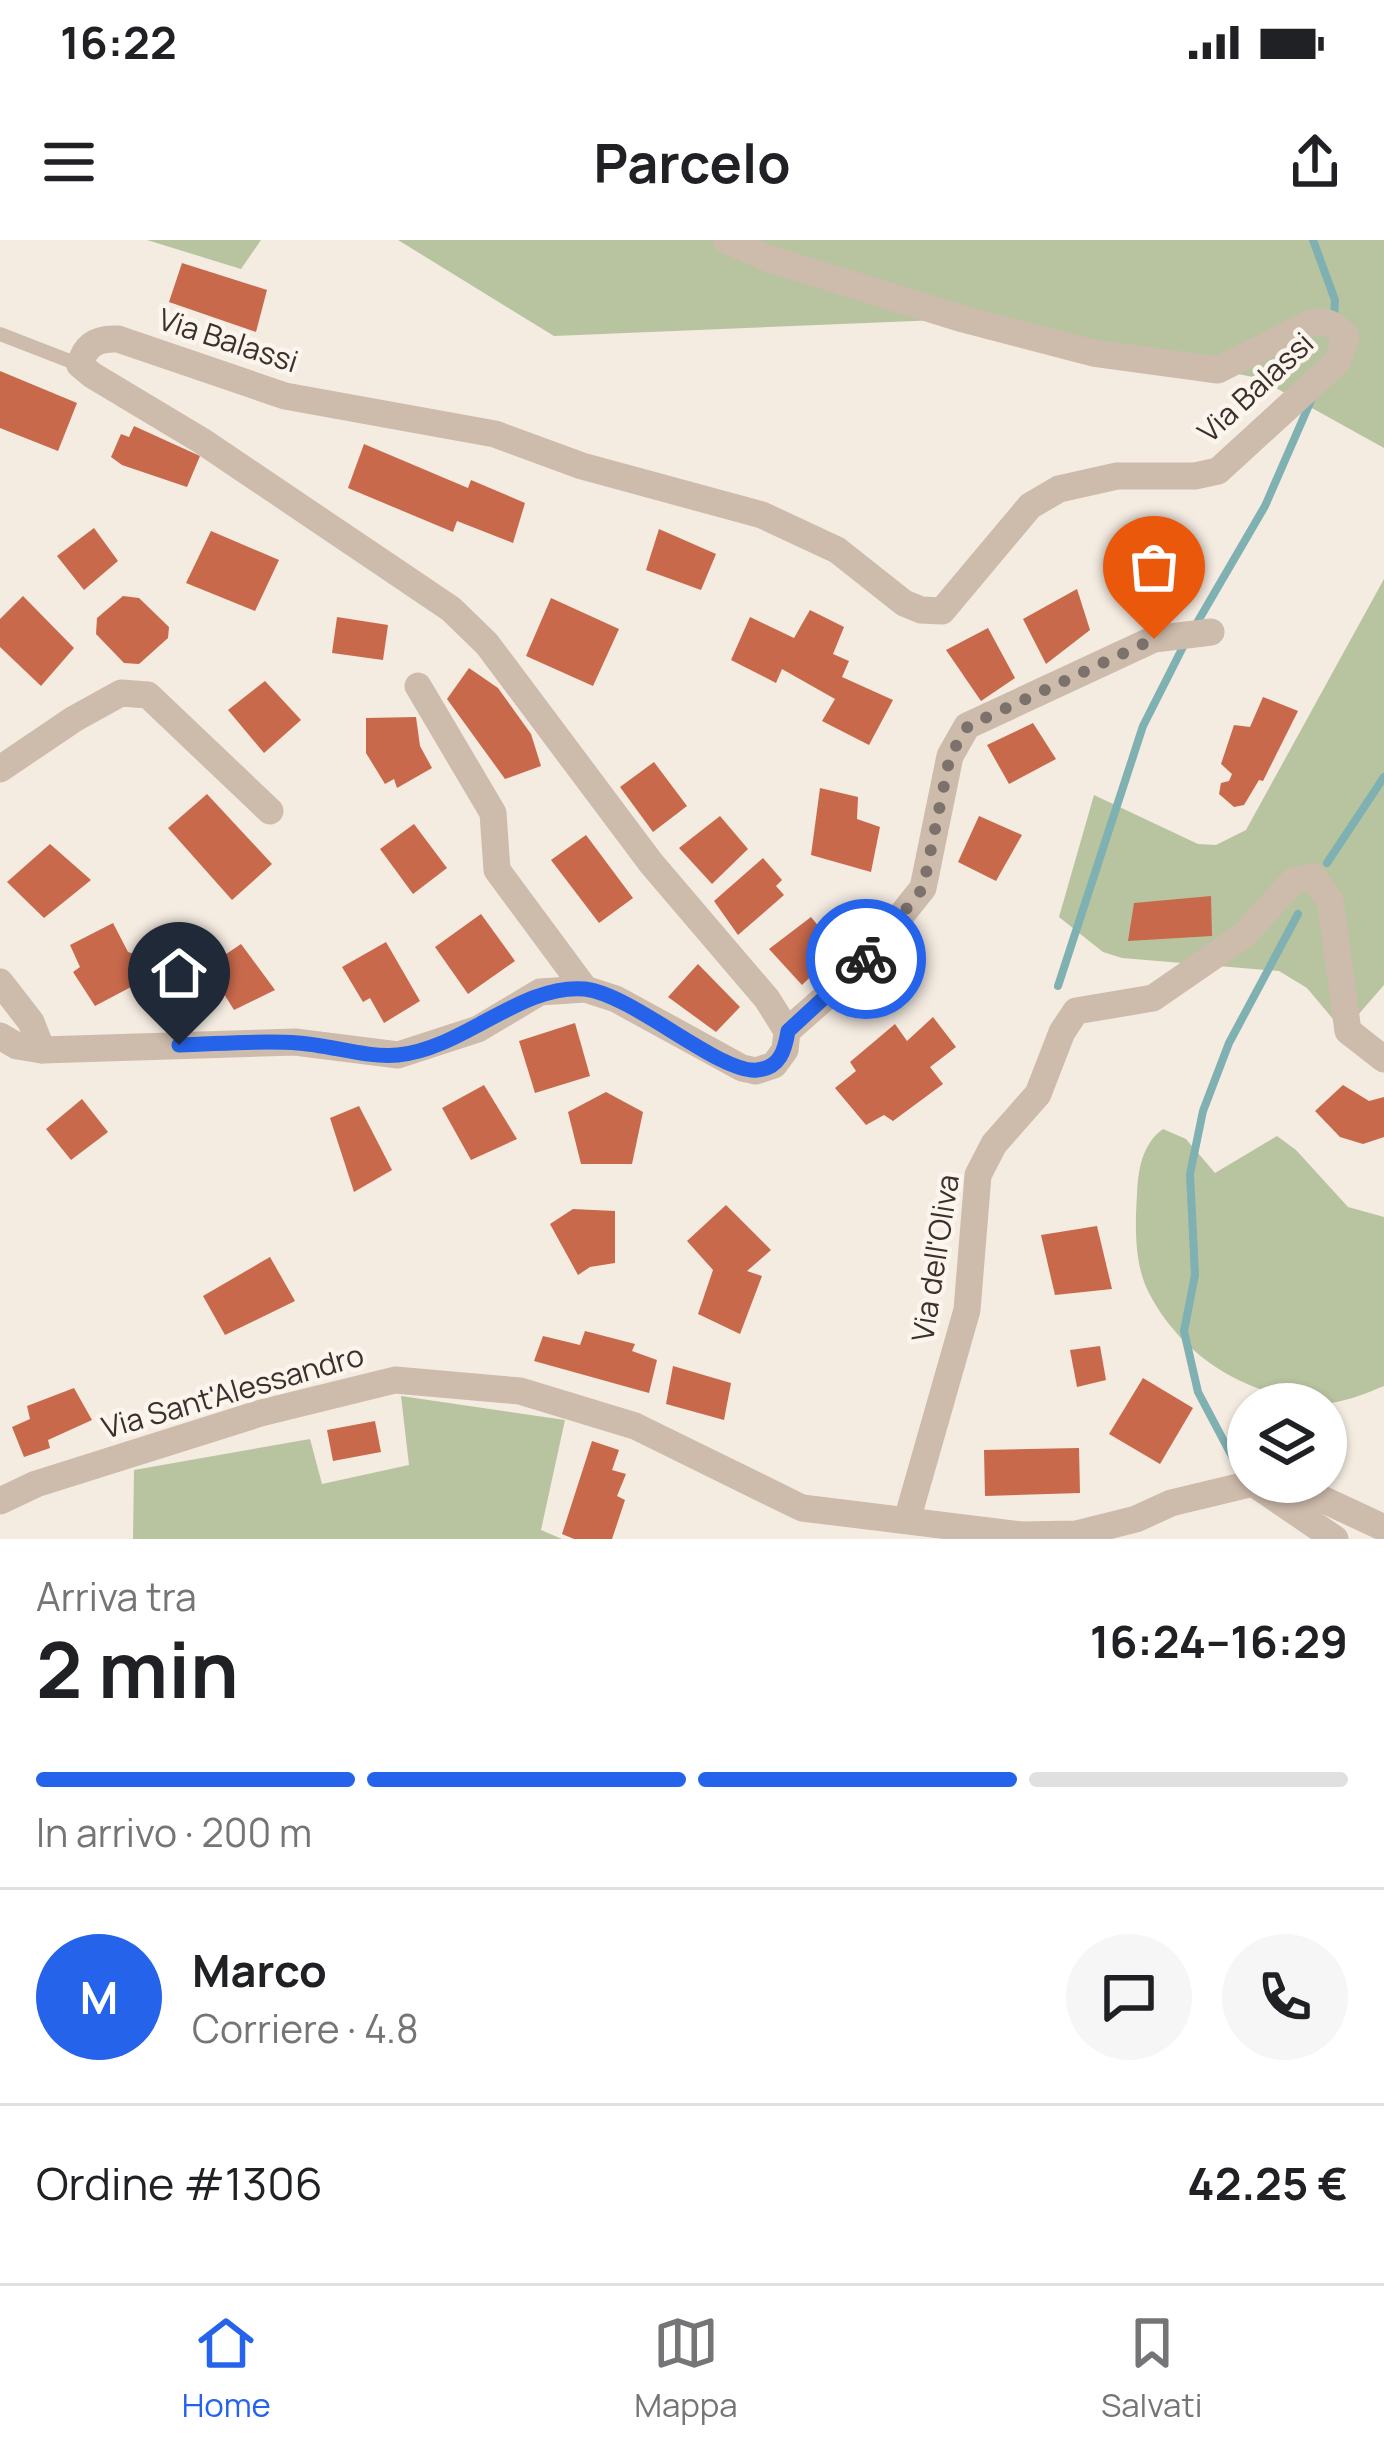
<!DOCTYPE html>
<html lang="it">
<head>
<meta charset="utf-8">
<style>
	:root { --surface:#fff; --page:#f6f6f6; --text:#202124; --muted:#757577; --line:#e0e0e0; --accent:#2563eb }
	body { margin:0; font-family:Manrope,sans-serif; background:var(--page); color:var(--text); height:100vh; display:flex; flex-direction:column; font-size:45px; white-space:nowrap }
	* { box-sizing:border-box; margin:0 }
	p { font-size:39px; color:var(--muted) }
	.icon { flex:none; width:66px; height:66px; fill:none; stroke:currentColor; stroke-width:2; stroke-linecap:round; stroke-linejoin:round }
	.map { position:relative; height:1299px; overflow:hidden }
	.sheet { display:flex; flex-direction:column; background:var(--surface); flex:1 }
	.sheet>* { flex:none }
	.tools { position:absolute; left:1227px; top:1143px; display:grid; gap:24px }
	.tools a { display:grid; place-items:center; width:120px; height:120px; border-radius:50%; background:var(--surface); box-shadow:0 3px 9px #0004; font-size:60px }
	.pin { position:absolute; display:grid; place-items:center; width:102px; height:102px; color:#fff; margin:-123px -51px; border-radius:50% 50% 50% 0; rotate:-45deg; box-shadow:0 0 12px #0007 }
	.pin .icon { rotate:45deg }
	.courier { position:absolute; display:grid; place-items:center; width:120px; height:120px; margin:-60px; border:9px solid #2563eb; border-radius:50%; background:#fff; color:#222; box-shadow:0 3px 15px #0007 }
	.head em { font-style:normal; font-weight:700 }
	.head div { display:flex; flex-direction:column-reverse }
	.head { display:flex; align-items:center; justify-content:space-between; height:204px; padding:0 36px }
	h1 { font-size:78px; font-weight:700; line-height:90px }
	.bar { display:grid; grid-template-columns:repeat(4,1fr); gap:18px 12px; align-content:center; height:144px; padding:0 36px }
	.bar i { height:15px; border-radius:9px; background:var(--line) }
	.bar .active { background:var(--accent) }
	.bar p { grid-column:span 4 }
	.line { display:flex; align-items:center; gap:30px; padding:0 36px; border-top:3px solid var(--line) }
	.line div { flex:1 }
	.round { display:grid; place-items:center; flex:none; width:126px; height:126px; border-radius:63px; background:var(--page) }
	.status { display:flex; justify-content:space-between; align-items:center; height:84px; padding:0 60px; background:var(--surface); direction:ltr }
	.status svg { height:33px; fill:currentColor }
	header { display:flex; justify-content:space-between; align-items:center; height:156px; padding:0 36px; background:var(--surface); font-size:54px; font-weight:700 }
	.dock { display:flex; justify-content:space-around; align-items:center; height:168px; border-top:3px solid var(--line); background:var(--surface); font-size:33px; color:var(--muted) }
	.dock a { display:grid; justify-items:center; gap:6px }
	.dock .active { color:var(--accent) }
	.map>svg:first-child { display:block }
	.green { fill:#b8c4a0 }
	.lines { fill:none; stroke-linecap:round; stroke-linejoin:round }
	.stream { stroke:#7fb0b2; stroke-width:8 }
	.building { fill:#c8694b }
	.service { stroke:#cdbbac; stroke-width:14 }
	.minor { stroke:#cdbbac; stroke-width:27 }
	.done { stroke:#7c716b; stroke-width:12; stroke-dasharray:0 21.6 }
	.route { stroke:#2563eb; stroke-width:15 }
	.labels { text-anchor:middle; stroke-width:9; stroke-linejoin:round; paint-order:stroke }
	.street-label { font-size:30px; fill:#3b302b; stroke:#fbf5ee }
</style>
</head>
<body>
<div class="status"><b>16:22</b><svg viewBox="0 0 49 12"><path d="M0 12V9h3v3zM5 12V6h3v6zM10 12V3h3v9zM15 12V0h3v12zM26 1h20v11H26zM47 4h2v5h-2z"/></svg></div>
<header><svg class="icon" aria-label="menu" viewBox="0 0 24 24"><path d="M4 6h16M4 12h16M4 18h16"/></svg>Parcelo<svg class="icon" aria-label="share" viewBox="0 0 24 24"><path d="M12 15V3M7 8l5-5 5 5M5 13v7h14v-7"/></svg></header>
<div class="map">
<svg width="1384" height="1299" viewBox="0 0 1384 1299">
	<rect width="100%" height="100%" fill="#f4ebe1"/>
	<g class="green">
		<polygon points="147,0 261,0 241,29"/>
		<polygon points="398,0 1384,0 1384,208 1258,138 963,79 554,96"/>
		<polygon points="1384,339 1384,745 1357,776 1333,779 1307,748 1279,731 1122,718 1103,712 1059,677 1094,555 1198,604 1216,605 1246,590"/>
		<path d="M1163 889 1186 899 1215 933 1277 896 1296 910 1348 967 1384 977V1146C1367 1153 1350 1160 1331 1163 1320 1164 1306 1160 1295 1158 1234 1148 1180 1111 1150 1055 1134 1026 1135 986 1137 955 1138 930 1142 904 1163 889Z"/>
		<polygon points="401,1156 565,1180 541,1290 562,1299 133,1299 134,1230 310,1199 322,1244 409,1225"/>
	</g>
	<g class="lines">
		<g class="stream">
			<polyline points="1313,0 1335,60 1334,79"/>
			<polyline points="1194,388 1265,266 1313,156"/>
			<polyline points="1327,623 1384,537"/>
			<polyline points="1058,746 1143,486 1186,401"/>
			<polyline points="1235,1222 1198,1152 1184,1091 1195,1035 1190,934 1203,871 1229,803 1298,674"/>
		</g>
	</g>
	<g class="building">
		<polygon points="182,23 267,50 256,92 169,62"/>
		<polygon points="0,131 77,163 58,211 0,188"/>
		<polygon points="134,186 200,216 187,247 122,225 111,217 121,194 129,197"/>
		<polygon points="364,204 468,248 471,240 525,263 513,303 457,281 453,292 348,248"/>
		<polygon points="94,288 118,321 84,350 57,316"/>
		<polygon points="659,289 716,314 701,350 646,330"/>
		<polygon points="211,291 279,320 255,371 186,343"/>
		<polygon points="1077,349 1090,390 1046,424 1023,379"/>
		<polygon points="23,356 74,408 41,446 0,407 0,379"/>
		<polygon points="123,356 139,358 169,387 168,398 139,424 124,423 96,394 97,378"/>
		<polygon points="551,358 619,389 593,446 526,416"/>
		<polygon points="810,370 844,387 833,414 849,421 842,437 893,460 869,505 822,481 835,459 782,429 776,443 731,420 750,377 794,398"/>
		<polygon points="337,377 388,385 383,420 332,413"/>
		<polygon points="988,388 1015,438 981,461 946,410"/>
		<polygon points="469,428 498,448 531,494 541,526 505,539 447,459"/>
		<polygon points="265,441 301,480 264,513 228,470"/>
		<polygon points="1263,457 1298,471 1263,541 1259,540 1244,565 1234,567 1219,554 1221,543 1229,541 1232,534 1221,524 1234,485 1250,487"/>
		<polygon points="416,477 420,506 432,528 397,548 394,539 385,544 366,513 366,478"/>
		<polygon points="1033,483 1056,519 1009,544 987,505"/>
		<polygon points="654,522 687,566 653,592 620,547"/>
		<polygon points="820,548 858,557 857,579 880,587 871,632 811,615"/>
		<polygon points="207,554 272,624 232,660 168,588"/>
		<polygon points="720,576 748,609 712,644 679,608"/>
		<polygon points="979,576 1022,595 996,641 958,622"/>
		<polygon points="414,584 447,628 413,654 380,609"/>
		<polygon points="586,595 633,658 599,683 551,620"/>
		<polygon points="50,604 91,640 44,678 7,642"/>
		<polygon points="763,618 782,640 776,646 784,655 738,695 714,661"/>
		<polygon points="1211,656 1212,696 1128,701 1134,663"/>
		<polygon points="481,674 515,721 468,754 435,707"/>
		<polygon points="811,677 838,710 802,745 769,709"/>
		<polygon points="113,683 128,712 138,715 148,738 95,766 73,732 80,727 70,705"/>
		<polygon points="386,702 420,761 384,783 370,758 363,762 342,727"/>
		<polygon points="241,704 275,750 234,770 207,727"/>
		<polygon points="698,724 740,767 716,792 668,757"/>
		<polygon points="933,777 956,807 930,827 943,844 893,881 884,875 866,885 835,848 856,831 850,822 895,784 907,801"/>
		<polygon points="575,783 590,836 535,853 519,801"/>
		<polygon points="484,845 517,899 471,920 442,868"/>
		<polygon points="1343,845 1369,861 1384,857 1384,897 1363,904 1340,897 1315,871"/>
		<polygon points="606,852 643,872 632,924 581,924 568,872"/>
		<polygon points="82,859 108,892 71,920 46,889"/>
		<polygon points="359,866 392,930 354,952 330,878"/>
		<polygon points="726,965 771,1010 747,1031 762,1036 740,1094 698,1074 713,1030 687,1001"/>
		<polygon points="573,969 615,971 615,1023 590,1027 578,1035 550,984"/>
		<polygon points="1097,986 1112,1049 1055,1055 1041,995"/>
		<polygon points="270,1017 295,1061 225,1095 203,1056"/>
		<polygon points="585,1091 635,1104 632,1111 657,1120 649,1153 534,1121 543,1096 580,1105"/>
		<polygon points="1100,1106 1106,1140 1077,1147 1070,1110"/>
		<polygon points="673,1126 731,1143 724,1180 666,1164"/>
		<polygon points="1143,1138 1193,1168 1160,1224 1109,1194"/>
		<polygon points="74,1148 92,1180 48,1200 50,1208 24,1217 12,1187 30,1179 27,1166"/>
		<polygon points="375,1181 381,1212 333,1221 327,1190"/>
		<polygon points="592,1201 619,1210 612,1230 626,1234 617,1256 625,1260 612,1299 574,1299 562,1294"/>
		<polygon points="1079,1208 1080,1253 985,1256 984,1210"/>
	</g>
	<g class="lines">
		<polyline class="service" points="0,94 80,125"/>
		<g class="minor">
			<polyline points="418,446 493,573 497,630 585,749"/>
			<polyline points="0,529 74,479 121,453 148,455 270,571"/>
			<polyline points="0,742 31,782 42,810"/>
			<polyline points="787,791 859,728 923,648 950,516 967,486 1154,399 1211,392"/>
			<path d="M0 796 17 806 42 810 295 802 398 815 478 789 540 752 585 749 616 759 742 828 756 831 774 825 785 810 787 791 767 759 651 623 487 404 451 369 202 201 92 135 80 125C85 104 98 98 118 99L285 156 495 194 582 226 762 275 837 310 904 363 921 370 942 371 1030 266 1059 249 1117 236H1195L1218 231 1337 122 1346 97C1335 84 1327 80 1311 83L1218 130 1093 113 963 79 767 18 726 0"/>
			<polyline points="1259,1247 1335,1299"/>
			<polyline points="0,1261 36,1244 261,1173 395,1140 520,1151 635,1186 802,1268 1022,1295 1076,1294 1136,1279 1171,1263 1254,1243 1305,1251 1384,1288"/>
			<polyline points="907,1280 967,1070 978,935 994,904 1038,854 1062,792 1076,771 1153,758 1243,696 1293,641 1313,637 1330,660 1348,791 1384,819"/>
		</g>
	</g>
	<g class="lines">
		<polyline class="done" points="866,719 923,648 950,516 968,486 1154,399"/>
		<path class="route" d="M179 805C218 804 259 800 298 803 330 805 366 818 398 815 463 809 522 743 585 749 634 755 720 834 757 830 780 828 785 810 788 791L866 719"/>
	</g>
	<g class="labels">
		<g class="street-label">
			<text transform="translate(228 101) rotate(18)" y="10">Via Balassi</text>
			<text transform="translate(1256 148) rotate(-43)" y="10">Via Balassi</text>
			<text transform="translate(936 1018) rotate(-81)" y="10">Via dell'Oliva</text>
			<text transform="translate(233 1152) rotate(-16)" y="10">Via Sant'Alessandro</text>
		</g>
	</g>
</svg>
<div class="tools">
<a><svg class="icon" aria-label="layers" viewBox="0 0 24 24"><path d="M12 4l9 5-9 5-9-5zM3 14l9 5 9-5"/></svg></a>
</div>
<div class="pin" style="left:1154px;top:399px;background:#ea580c"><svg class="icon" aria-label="bag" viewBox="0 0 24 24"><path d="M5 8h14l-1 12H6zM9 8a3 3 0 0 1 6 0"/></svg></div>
<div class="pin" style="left:179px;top:805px;background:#1f2937"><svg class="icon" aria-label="home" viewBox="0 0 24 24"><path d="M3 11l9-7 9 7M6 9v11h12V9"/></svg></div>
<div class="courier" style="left:866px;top:719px"><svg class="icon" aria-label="bike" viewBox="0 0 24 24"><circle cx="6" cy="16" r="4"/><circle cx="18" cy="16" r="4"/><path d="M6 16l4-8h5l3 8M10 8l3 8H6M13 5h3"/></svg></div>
</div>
<section class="sheet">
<div class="head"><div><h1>2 min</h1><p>Arriva tra</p></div><em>16:24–16:29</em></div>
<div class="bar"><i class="active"></i><i class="active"></i><i class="active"></i><i></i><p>In arrivo · 200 m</p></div>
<div class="line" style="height:216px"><b class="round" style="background:var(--accent);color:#fff">M</b><div><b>Marco</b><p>Corriere · 4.8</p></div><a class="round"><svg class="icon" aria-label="chat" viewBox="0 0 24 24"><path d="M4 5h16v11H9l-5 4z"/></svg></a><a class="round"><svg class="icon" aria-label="phone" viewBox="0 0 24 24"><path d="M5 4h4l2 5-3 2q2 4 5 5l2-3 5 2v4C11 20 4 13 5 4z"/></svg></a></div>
<div class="line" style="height:156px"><div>Ordine #1306</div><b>42.25 €</b></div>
</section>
<nav class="dock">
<a class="active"><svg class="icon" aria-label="home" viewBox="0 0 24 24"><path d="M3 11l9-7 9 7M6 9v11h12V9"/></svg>Home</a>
<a><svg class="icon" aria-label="map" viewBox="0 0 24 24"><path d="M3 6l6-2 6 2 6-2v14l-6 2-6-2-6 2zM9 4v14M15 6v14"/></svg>Mappa</a>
<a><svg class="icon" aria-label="saved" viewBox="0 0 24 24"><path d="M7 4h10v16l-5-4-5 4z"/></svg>Salvati</a>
</nav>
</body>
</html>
